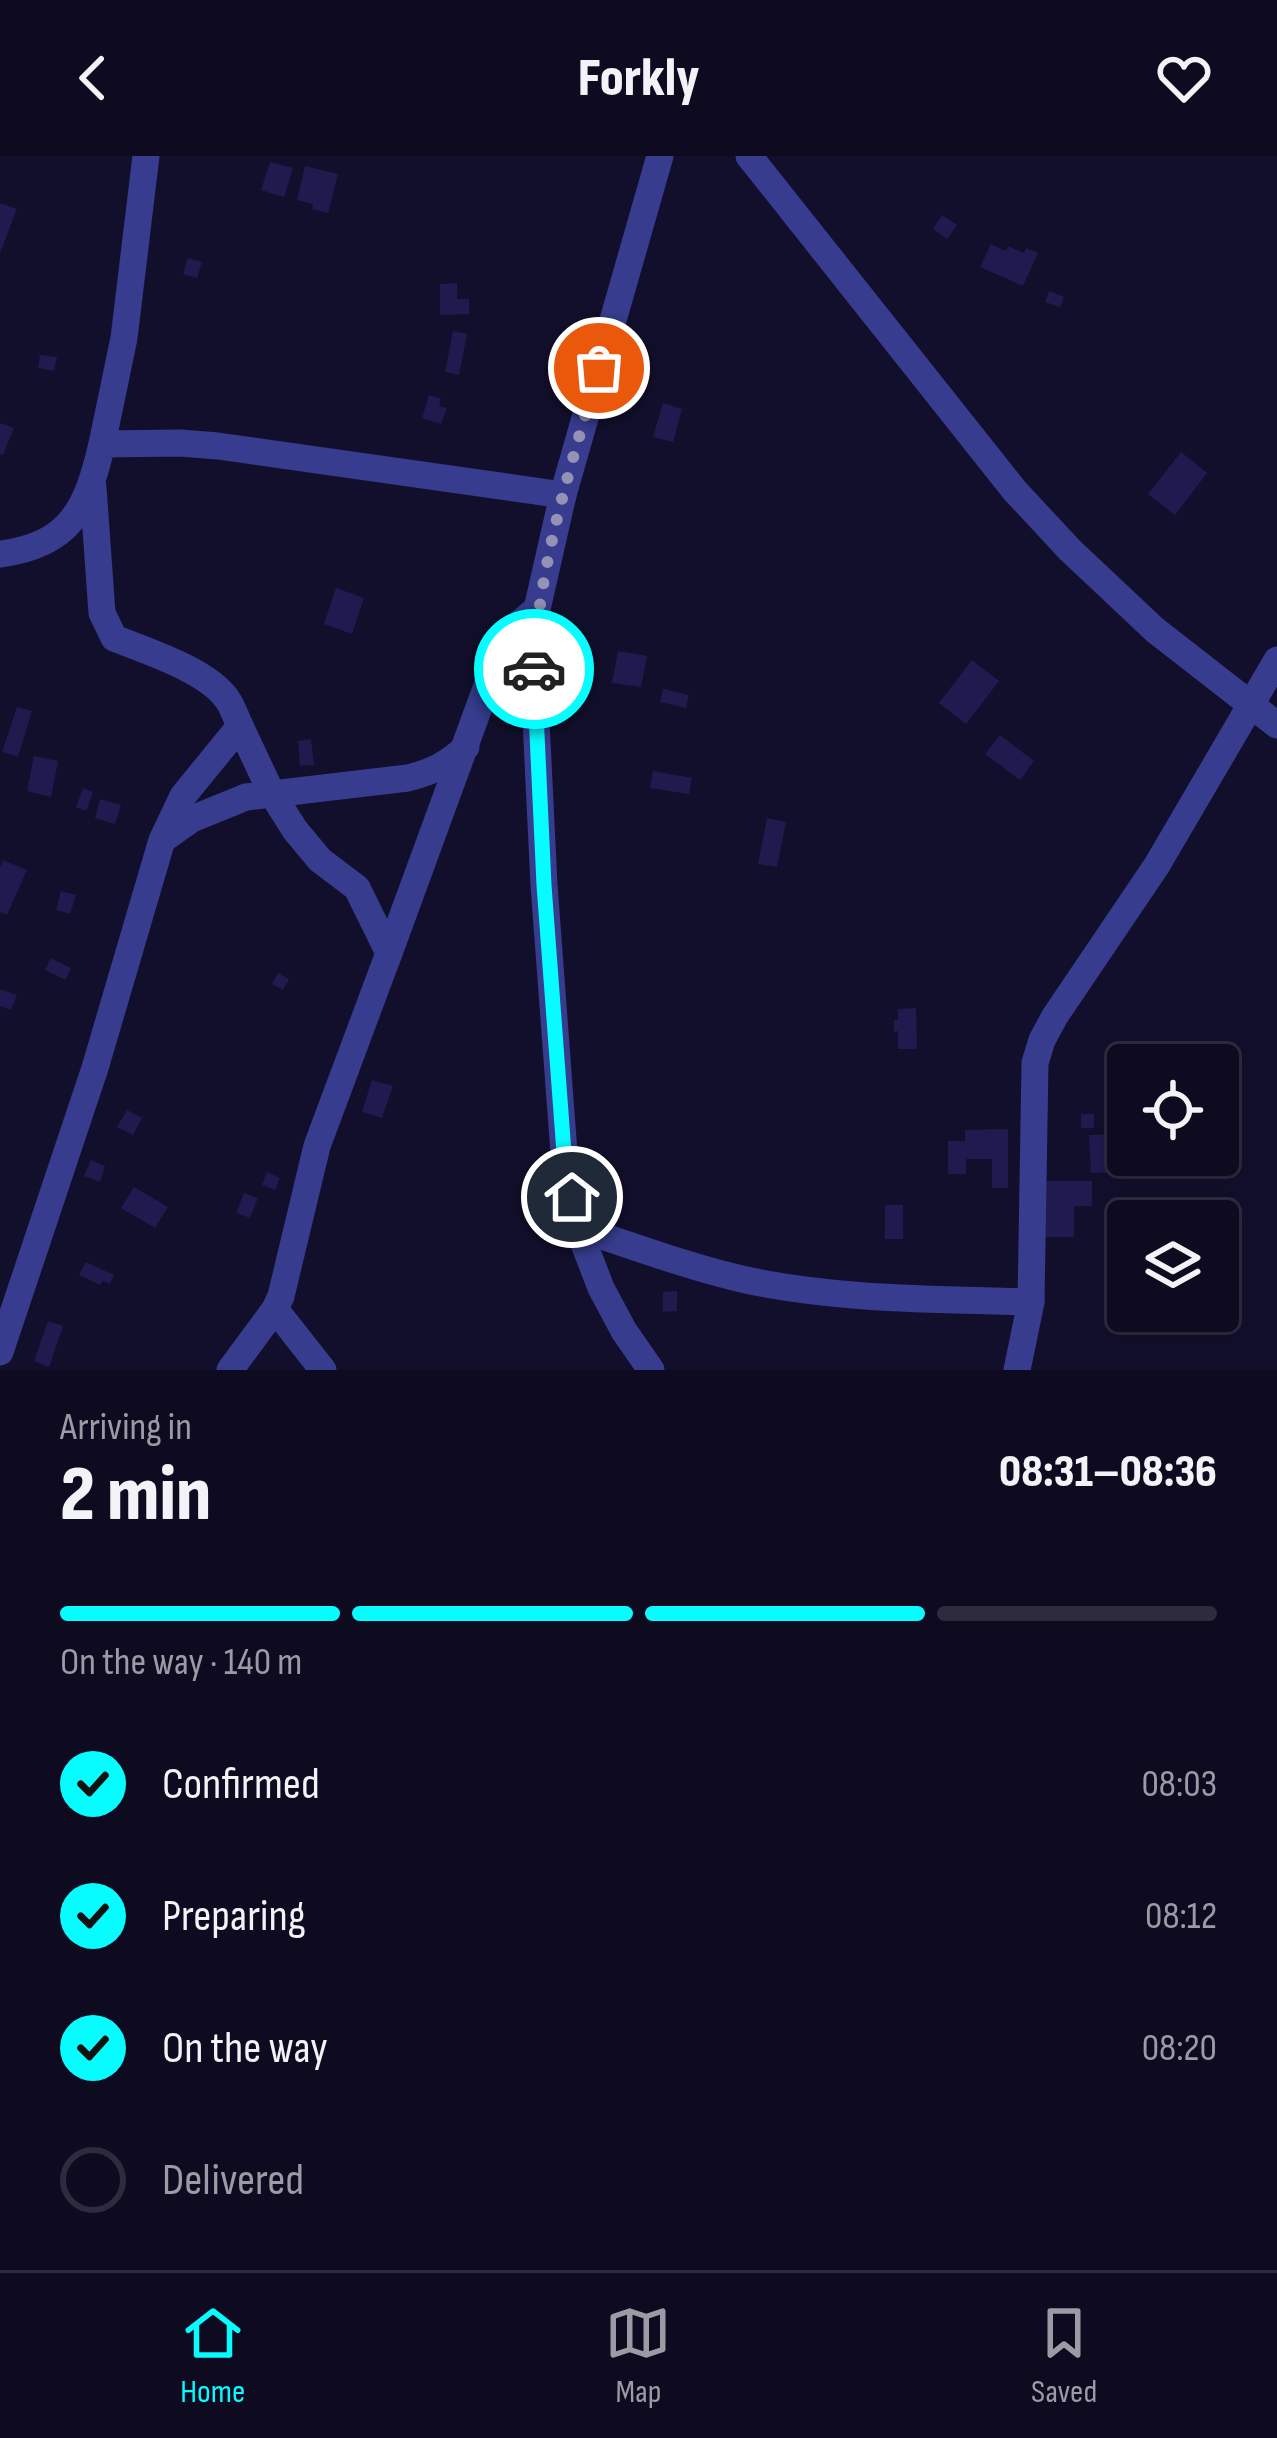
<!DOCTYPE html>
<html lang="en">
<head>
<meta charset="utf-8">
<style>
	:root { --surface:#0e0b21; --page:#17142a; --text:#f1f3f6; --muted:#9b9ba5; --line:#2e2b3f; --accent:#06fcff }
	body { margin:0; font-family:"Sofia Sans Condensed",sans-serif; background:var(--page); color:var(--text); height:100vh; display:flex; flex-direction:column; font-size:45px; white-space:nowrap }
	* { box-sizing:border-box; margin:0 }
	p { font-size:39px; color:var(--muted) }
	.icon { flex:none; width:66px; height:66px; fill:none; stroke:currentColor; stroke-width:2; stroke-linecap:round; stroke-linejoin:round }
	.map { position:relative; height:1214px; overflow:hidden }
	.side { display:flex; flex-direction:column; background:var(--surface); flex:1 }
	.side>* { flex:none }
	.fabs { position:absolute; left:1107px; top:888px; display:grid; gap:24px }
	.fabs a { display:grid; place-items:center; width:132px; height:132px; border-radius:12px; background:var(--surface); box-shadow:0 6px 18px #0003,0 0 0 3px var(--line); font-size:60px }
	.pin { position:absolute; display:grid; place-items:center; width:102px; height:102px; color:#fff; margin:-51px; border:6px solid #fff; border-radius:50%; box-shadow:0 3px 12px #0007 }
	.courier { position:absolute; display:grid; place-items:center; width:120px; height:120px; margin:-60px; border:9px solid #06fcff; border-radius:50%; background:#fff; color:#222; box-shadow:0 3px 15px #0007 }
	.head em { font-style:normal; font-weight:800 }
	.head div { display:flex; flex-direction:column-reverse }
	.head { display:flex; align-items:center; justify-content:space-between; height:204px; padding:0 60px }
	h1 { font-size:78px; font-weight:800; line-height:90px }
	.bar { display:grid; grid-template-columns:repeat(4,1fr); gap:18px 12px; align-content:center; height:144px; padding:0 60px }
	.bar i { height:15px; border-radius:9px; background:var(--line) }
	.bar .on { background:var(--accent) }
	.bar p { grid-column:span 4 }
	ol { padding:0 60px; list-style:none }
	li { display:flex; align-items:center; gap:36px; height:132px }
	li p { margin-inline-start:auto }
	li .icon { padding:12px; border-radius:50%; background:var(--accent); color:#111; stroke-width:4 }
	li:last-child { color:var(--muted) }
	li i { width:66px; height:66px; border:6px solid var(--line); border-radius:50% }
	header { display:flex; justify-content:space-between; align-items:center; height:156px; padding:0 60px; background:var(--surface); font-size:54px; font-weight:800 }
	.menu { display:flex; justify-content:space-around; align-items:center; height:168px; border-top:3px solid var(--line); background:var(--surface); font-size:33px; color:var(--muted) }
	.menu a { display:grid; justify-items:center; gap:6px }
	.menu .on { color:var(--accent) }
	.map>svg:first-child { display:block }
	.building { fill:#201a4e }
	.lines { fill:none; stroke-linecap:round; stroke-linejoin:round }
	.street { stroke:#373c8e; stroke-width:27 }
	.done { stroke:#9593b5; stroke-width:12; stroke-dasharray:0 21.6 }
	.route { stroke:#06fcff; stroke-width:15 }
</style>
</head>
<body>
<header><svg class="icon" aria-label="back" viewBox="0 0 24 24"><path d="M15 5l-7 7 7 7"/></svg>Forkly<svg class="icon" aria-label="heart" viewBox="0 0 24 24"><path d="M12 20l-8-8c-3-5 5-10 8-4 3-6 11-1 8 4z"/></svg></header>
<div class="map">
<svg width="1277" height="1214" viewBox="0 0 1277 1214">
	<rect width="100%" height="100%" fill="#120f2c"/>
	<g class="building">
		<polygon points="270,6 293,12 284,41 261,34"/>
		<polygon points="305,10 338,18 328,57 312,53 313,48 297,44"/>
		<polygon points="0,47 17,53 0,97"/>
		<polygon points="942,59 957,69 947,83 933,73"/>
		<polygon points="991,88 1006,95 1008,90 1024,97 1026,92 1038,97 1023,130 980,111"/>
		<polygon points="188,102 202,106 197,122 183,118"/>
		<polygon points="457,127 457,143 469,143 469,158 440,159 440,128"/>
		<polygon points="1049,135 1064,141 1060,151 1045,146"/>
		<polygon points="453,175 467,178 459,219 445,216"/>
		<polygon points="40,199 57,201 54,215 38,212"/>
		<polygon points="429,239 441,243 439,250 447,252 441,268 422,262"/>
		<polygon points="663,247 682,253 673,286 653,281"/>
		<polygon points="0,267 14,272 3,299 0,298"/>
		<polygon points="1181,296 1207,317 1175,359 1148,338"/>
		<polygon points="336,432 364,442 352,478 324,468"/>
		<polygon points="618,495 647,500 641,531 612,527"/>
		<polygon points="972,504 999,525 966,568 939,547"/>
		<polygon points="663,533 689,539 686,552 660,546"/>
		<polygon points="17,551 32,555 18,601 2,596"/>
		<polygon points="1000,579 1034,605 1020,624 985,598"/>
		<polygon points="311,583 314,609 300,610 298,585"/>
		<polygon points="34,600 58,605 51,641 27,635"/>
		<polygon points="653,615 692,622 689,638 650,632"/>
		<polygon points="83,632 93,636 86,655 76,651"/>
		<polygon points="100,643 121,649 115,668 95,662"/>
		<polygon points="767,662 786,666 777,711 758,708"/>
		<polygon points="3,704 27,714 7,759 0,756 0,711"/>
		<polygon points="61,735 76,739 70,758 56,754"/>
		<polygon points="51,802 71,812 65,824 45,814"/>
		<polygon points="278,817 289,823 283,834 272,828"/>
		<polygon points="0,833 17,839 11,854 0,850"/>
		<polygon points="916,852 917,893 898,893 898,875 894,876 894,864 898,864 898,853"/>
		<polygon points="372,924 393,930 382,962 362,956"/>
		<polygon points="127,954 142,962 133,979 117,971"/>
		<rect x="1081" y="958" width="13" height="14"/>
		<polygon points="1008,973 1008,1032 992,1032 992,1003 966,1003 966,1018 948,1018 948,985 965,985 965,974"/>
		<polygon points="1128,978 1128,999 1138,999 1139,1016 1091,1017 1089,979"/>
		<polygon points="91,1004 105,1010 100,1026 84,1020"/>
		<polygon points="267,1016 280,1022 275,1034 262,1029"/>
		<polygon points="1045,1025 1092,1025 1092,1050 1074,1050 1074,1081 1045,1081"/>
		<polygon points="134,1031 168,1051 155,1072 121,1052"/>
		<polygon points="244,1037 258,1042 250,1062 236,1057"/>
		<rect x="885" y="1049" width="18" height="34"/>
		<polygon points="86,1106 114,1119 110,1128 103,1125 100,1129 79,1119"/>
		<polygon points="677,1135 677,1155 663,1156 663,1136"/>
		<polygon points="48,1165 63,1170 49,1211 34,1205"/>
	</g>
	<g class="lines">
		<g class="street">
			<polyline points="749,0 1015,335 1070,394 1155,474 1277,569"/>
			<polyline points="102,288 124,182 146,0"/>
			<path d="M93 331 102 457 114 482C146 495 207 514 227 543 233 551 236 562 240 570"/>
			<path d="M0 398C71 389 87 352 102 288L180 287 218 290 563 339"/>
			<path d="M165 682 192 663 246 641 408 622C432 616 448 608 466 591"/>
			<path d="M578 1072C633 1090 689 1111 746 1124 839 1144 937 1143 1031 1146"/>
			<polyline points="275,1153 323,1214"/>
			<polyline points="0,1196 95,912 162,684 183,640 240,570 271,636 295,674 320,704 357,732 389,797 503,486 509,476 537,453"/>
			<polyline points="230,1214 275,1153 281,1140 317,990 389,797"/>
			<polyline points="651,1214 624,1175 601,1132 578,1072 565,1010 544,729 534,523 537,453 563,339 660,0"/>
			<polyline points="1017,1214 1031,1146 1035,907 1042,884 1055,860 1157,709 1277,504"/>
		</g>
	</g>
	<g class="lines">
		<path class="done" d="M534 513C538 410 571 310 599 212"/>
		<polyline class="route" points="534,513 544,729 565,1010 572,1041"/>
	</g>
</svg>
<div class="fabs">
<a><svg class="icon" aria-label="locate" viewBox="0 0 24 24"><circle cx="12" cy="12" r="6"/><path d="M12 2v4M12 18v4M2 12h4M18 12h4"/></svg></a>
<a><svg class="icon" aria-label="layers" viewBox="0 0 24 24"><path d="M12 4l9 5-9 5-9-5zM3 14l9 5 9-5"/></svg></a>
</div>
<div class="pin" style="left:599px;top:212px;background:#ea580c"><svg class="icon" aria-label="bag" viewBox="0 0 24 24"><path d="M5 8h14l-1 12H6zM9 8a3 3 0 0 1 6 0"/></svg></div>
<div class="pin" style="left:572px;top:1041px;background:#1f2937"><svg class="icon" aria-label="home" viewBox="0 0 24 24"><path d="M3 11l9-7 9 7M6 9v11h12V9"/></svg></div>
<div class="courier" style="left:534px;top:513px"><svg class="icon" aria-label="car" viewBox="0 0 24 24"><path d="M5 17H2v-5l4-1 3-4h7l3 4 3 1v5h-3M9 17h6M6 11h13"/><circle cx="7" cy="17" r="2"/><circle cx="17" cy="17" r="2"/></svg></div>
</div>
<section class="side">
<div class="head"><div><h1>2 min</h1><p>Arriving in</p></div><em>08:31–08:36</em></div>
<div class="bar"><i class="on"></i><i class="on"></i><i class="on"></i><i></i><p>On the way · 140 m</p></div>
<ol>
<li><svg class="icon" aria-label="check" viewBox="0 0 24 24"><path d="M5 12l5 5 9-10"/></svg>Confirmed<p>08:03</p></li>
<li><svg class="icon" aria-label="check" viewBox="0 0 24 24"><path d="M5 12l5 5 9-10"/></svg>Preparing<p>08:12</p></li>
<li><svg class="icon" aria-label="check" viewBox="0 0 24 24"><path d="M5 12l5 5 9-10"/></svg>On the way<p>08:20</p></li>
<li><i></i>Delivered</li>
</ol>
</section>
<nav class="menu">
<a class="on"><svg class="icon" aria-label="home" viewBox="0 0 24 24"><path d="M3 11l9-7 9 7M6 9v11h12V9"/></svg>Home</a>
<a><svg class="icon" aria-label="map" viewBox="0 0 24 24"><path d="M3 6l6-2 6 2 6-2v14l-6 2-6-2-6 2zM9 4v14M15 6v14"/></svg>Map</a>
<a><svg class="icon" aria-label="saved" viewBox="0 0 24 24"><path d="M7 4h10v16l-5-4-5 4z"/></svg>Saved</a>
</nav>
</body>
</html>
